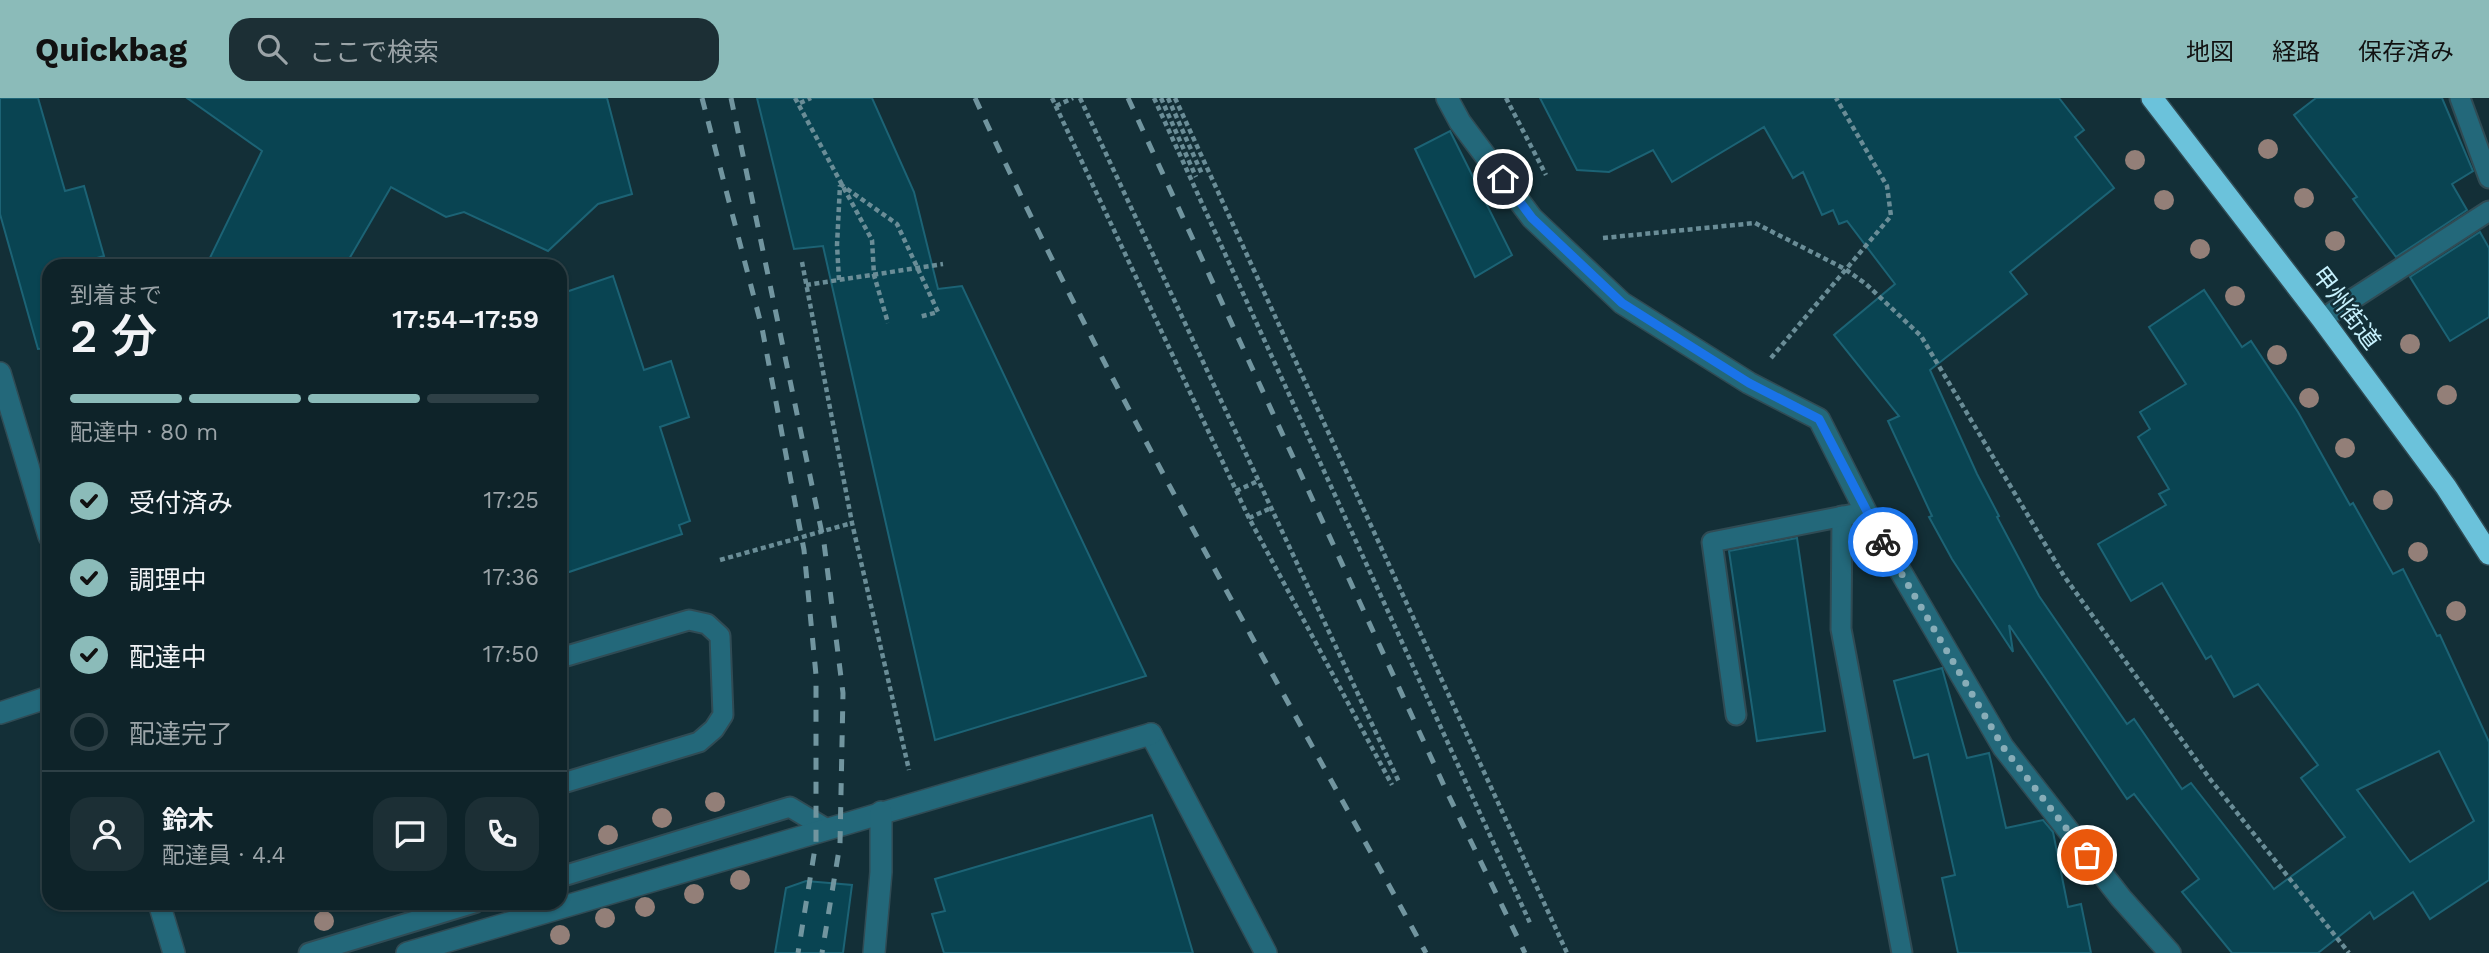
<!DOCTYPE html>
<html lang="ja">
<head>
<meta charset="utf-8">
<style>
	:root { --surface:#0e2329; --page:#1c2f35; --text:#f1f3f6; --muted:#9ba4a8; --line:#2e4046; --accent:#8bbbb9 }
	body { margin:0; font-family:"Work Sans","Noto Sans JP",sans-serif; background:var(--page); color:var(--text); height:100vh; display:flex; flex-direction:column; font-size:26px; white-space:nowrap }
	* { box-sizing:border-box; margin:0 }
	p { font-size:23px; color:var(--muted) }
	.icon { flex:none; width:38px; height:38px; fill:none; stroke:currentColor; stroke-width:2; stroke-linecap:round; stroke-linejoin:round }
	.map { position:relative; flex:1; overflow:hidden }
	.side { position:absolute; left:42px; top:161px; width:525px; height:651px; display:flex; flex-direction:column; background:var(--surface); border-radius:21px; box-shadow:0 2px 5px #0004,0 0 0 2px var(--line) }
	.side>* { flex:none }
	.pin { position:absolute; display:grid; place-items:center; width:60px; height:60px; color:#fff; margin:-30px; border:4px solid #fff; border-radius:50%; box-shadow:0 2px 7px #0007 }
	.courier { position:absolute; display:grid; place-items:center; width:70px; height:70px; margin:-35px; border:5px solid #1a73e8; border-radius:50%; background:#fff; color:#222; box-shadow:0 2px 9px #0007 }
	.head em { font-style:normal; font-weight:600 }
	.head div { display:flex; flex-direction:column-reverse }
	.head { display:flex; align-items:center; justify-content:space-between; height:119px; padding:0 28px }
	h1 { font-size:46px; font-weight:600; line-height:52px }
	.bar { display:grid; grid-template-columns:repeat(4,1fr); gap:10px 7px; align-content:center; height:84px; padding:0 28px }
	.bar i { height:9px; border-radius:5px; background:var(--line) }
	.bar .active { background:var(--accent) }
	.bar p { grid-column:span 4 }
	.line { display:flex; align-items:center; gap:18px; padding:0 28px; border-top:2px solid var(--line) }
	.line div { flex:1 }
	.round { display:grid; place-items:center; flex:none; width:74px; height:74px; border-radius:21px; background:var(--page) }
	ol { padding:0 28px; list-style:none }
	li { display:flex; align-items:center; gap:21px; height:77px }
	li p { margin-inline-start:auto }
	li .icon { padding:7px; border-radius:50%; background:var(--accent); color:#111; stroke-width:4 }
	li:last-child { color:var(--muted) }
	li i { width:38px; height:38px; border:4px solid var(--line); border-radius:50% }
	header { display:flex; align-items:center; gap:42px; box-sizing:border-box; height:98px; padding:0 35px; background:var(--accent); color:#111 }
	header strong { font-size:33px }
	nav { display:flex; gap:38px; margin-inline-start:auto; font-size:24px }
	.search { width:490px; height:63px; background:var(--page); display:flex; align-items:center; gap:18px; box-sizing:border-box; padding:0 24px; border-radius:21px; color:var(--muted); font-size:26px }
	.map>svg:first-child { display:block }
	.building { fill:#094452; stroke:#1c6375; stroke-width:2; fill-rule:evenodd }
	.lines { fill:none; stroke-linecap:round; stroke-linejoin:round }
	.lane-casing { stroke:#304b54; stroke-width:23 }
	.street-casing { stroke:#304b54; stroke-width:24 }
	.secondary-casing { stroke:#304b54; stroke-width:24 }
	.highway-casing { stroke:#304b54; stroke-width:24 }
	.path { stroke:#6a8d97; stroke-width:4.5; stroke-dasharray:5 3.5; stroke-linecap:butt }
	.lane { stroke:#23687a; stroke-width:19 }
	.street { stroke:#23687a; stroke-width:21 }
	.secondary { stroke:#23687a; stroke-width:21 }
	.highway { stroke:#6bc2db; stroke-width:21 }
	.rail { stroke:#71959f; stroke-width:5; stroke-dasharray:12 12; stroke-linecap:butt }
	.path-bridge { stroke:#6a8d97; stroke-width:4.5; stroke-dasharray:5 3.5; stroke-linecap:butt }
	.tree { fill:#937f78 }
	.done { stroke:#88adb8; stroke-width:7; stroke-dasharray:0 12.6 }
	.route { stroke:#1a73e8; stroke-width:9 }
	.labels { text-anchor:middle; stroke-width:5; stroke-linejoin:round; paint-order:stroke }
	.street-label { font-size:24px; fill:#c7f1fd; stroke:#132f37 }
</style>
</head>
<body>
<header>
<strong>Quickbag</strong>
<div class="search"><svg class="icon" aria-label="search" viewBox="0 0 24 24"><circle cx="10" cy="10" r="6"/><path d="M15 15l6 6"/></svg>ここで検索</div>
<nav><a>地図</a><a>経路</a><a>保存済み</a></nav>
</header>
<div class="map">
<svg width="2489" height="855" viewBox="0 0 2489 855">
	<rect width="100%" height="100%" fill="#132f37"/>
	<g class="building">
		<polygon points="0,0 38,0 65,93 84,88 104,158 90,162 92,168 49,168 49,250 38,251 0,116"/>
		<polygon points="187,0 607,0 632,96 598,106 548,153 464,114 446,119 391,89 345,168 206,168 262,53"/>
		<polygon points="757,0 872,0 914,94 938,191 962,188 1146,578 935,642 823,148 794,151"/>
		<path d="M1540 0H2059L2084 32 2075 39 2114 90 2010 174 2027 196 1930 272 1977 376 1999 418 1997 419 2039 498 2127 626 2134 621 2182 691 2191 685 2274 791 2345 739 2301 680 2318 667 2258 586 2234 599 2211 558 2206 561 2162 485 2131 503 2098 446 2166 407 2159 396 2169 391 2138 339 2150 331 2140 314 2186 286 2149 229 2204 192 2242 249 2251 243 2298 314 2350 407 2353 405 2393 476 2403 471 2437 538 2440 537 2489 644V782L2430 821 2413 794 2374 821 2370 814 2318 855H2232L2182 794 2199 781 2134 696 2127 701 2009 527 2013 554 1952 461 1929 419 1932 418 1888 323 1899 318 1834 237 1895 186 1847 123 1839 126 1833 112 1822 117 1803 74 1793 80 1764 29 1672 84 1653 52 1609 74 1577 72ZM2439 653 2474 723 2410 764 2357 692Z"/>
		<polygon points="2316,0 2442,0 2473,73 2452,86 2467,112 2396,159 2353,101 2357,99 2294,17"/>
		<polygon points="1450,33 1512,157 1475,179 1415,51"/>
		<polygon points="2480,134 2489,150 2489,219 2450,243 2410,179"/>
		<polygon points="613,178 644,272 671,263 689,319 660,329 690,423 679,427 682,436 560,477 560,196"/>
		<polygon points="1797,440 1825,633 1757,643 1729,453"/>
		<polygon points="1942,570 1967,660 1989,655 2006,730 2043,722 2053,734 2068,809 2081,806 2091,855 1958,855 1942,780 1955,777 1928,656 1914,660 1894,583"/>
		<polygon points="1152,717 1193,855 944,855 932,816 945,813 935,781"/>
		<polygon points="806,783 852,787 843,855 775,855 786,790"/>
	</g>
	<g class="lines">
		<defs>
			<g id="lane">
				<polyline points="2460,0 2489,80"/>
				<polyline points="2322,221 2489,113"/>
				<polyline points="1842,418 1841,531 1902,855"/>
				<polyline points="560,560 689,522 707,526 720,538 723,617 714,631 699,644 560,686"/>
				<polyline points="1736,617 1712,444 1854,416"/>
				<polyline points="560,779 790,709 825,730"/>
				<polyline points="309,855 474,805"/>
			</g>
			<g id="street">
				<polyline points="1447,0 1460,24 1532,120 1622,205 1749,285 1819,321 1866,414 2003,649 2121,800 2170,855"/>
				<polyline points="0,615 49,599"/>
				<polyline points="1151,636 1266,855"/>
			</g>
			<g id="secondary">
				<polyline points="0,275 49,438"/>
				<polyline points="159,805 174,855"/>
				<polyline points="407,855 1151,636"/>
				<polyline points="874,855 881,774 881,714"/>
			</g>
			<polyline id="highway" points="2152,0 2322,221 2446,389 2489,456"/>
		</defs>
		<use href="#lane" class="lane-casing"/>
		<use href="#street" class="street-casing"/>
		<use href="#secondary" class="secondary-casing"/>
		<use href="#highway" class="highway-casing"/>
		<g class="path">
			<polyline points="795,0 872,142 874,177 888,225"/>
			<polyline points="1052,0 1249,420 1392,687"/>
			<polyline points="1080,0 1399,684"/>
			<polyline points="1154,0 1530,825"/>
			<polyline points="1161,0 1196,79"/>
			<polyline points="1168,0 1202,76"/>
			<polyline points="1175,0 1567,855"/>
			<polyline points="1506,0 1546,77"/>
			<polyline points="800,5 811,0"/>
			<polyline points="1056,8 1073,0"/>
			<polyline points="1603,140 1755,125 1845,171 1866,186 1921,238 2064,478 2210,681 2349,855"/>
			<polyline points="802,164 852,425 909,672"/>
			<polyline points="839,182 837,147 840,87"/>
			<polyline points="806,187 943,166"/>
			<polyline points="1771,260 1891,118 1887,88 1836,0"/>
			<polyline points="1236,393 1258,383"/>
			<polyline points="1249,420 1271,410"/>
			<polyline points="720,462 852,425"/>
		</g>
		<use href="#lane" class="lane"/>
		<use href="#street" class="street"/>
		<use href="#secondary" class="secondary"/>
		<use href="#highway" class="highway"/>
		<g class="rail">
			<polyline points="702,0 762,230 804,452 816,577 816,744 798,855"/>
			<polyline points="731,0 824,445 843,595 840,746 822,855"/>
			<path d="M975 0C1109 293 1272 572 1426 855"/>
			<polyline points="1128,0 1446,692 1525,855"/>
		</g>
		<polyline class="path-bridge" points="840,86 897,126 938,214 919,219"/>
	</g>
	<g class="tree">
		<circle cx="2268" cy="51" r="10"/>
		<circle cx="2135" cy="62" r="10"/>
		<circle cx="2304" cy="100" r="10"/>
		<circle cx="2164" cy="102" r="10"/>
		<circle cx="2335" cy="143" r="10"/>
		<circle cx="2200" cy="151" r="10"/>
		<circle cx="2235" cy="198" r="10"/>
		<circle cx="2410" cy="246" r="10"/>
		<circle cx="2277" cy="257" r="10"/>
		<circle cx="2447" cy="297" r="10"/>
		<circle cx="2309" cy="300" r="10"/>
		<circle cx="2345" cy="350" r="10"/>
		<circle cx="2383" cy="402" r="10"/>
		<circle cx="2418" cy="454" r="10"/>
		<circle cx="2456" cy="513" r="10"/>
		<circle cx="715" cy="704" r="10"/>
		<circle cx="662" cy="720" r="10"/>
		<circle cx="608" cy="737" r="10"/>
		<circle cx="740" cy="782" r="10"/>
		<circle cx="694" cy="796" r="10"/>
		<circle cx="645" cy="809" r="10"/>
		<circle cx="605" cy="820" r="10"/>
		<circle cx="324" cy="823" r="10"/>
		<circle cx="560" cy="837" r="10"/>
	</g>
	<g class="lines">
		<polyline class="done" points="1883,444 2003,649 2087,757"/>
		<polyline class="route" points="1503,81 1532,120 1622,205 1749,285 1819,321 1883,444"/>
	</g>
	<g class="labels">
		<g class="street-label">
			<text transform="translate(2346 210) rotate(53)" y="8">甲州街道</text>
		</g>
	</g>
</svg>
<div class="pin" style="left:2087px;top:757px;background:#ea580c"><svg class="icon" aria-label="bag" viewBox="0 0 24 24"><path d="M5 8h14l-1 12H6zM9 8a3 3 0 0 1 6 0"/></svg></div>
<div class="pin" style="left:1503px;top:81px;background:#1f2937"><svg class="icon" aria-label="home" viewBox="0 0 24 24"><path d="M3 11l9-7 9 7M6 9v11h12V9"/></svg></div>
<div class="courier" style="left:1883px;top:444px"><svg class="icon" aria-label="bike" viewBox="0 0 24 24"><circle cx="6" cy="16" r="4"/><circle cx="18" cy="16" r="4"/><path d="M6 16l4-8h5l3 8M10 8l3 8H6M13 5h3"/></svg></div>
<section class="side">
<div class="head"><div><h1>2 分</h1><p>到着まで</p></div><em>17:54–17:59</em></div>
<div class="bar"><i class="active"></i><i class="active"></i><i class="active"></i><i></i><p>配達中 · 80 m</p></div>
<ol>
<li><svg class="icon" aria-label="check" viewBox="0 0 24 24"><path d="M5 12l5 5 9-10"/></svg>受付済み<p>17:25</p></li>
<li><svg class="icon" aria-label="check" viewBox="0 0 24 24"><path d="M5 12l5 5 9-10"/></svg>調理中<p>17:36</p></li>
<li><svg class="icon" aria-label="check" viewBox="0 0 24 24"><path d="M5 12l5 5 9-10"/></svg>配達中<p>17:50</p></li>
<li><i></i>配達完了</li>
</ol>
<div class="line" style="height:126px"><a class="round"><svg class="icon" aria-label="person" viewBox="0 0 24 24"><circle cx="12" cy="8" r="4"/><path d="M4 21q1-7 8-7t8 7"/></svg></a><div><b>鈴木</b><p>配達員 · 4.4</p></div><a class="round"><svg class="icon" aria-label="chat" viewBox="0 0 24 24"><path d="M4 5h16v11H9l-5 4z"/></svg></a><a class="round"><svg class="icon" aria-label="phone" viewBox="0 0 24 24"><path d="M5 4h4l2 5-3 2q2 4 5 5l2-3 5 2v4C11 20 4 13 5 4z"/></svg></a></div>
</section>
</div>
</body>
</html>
